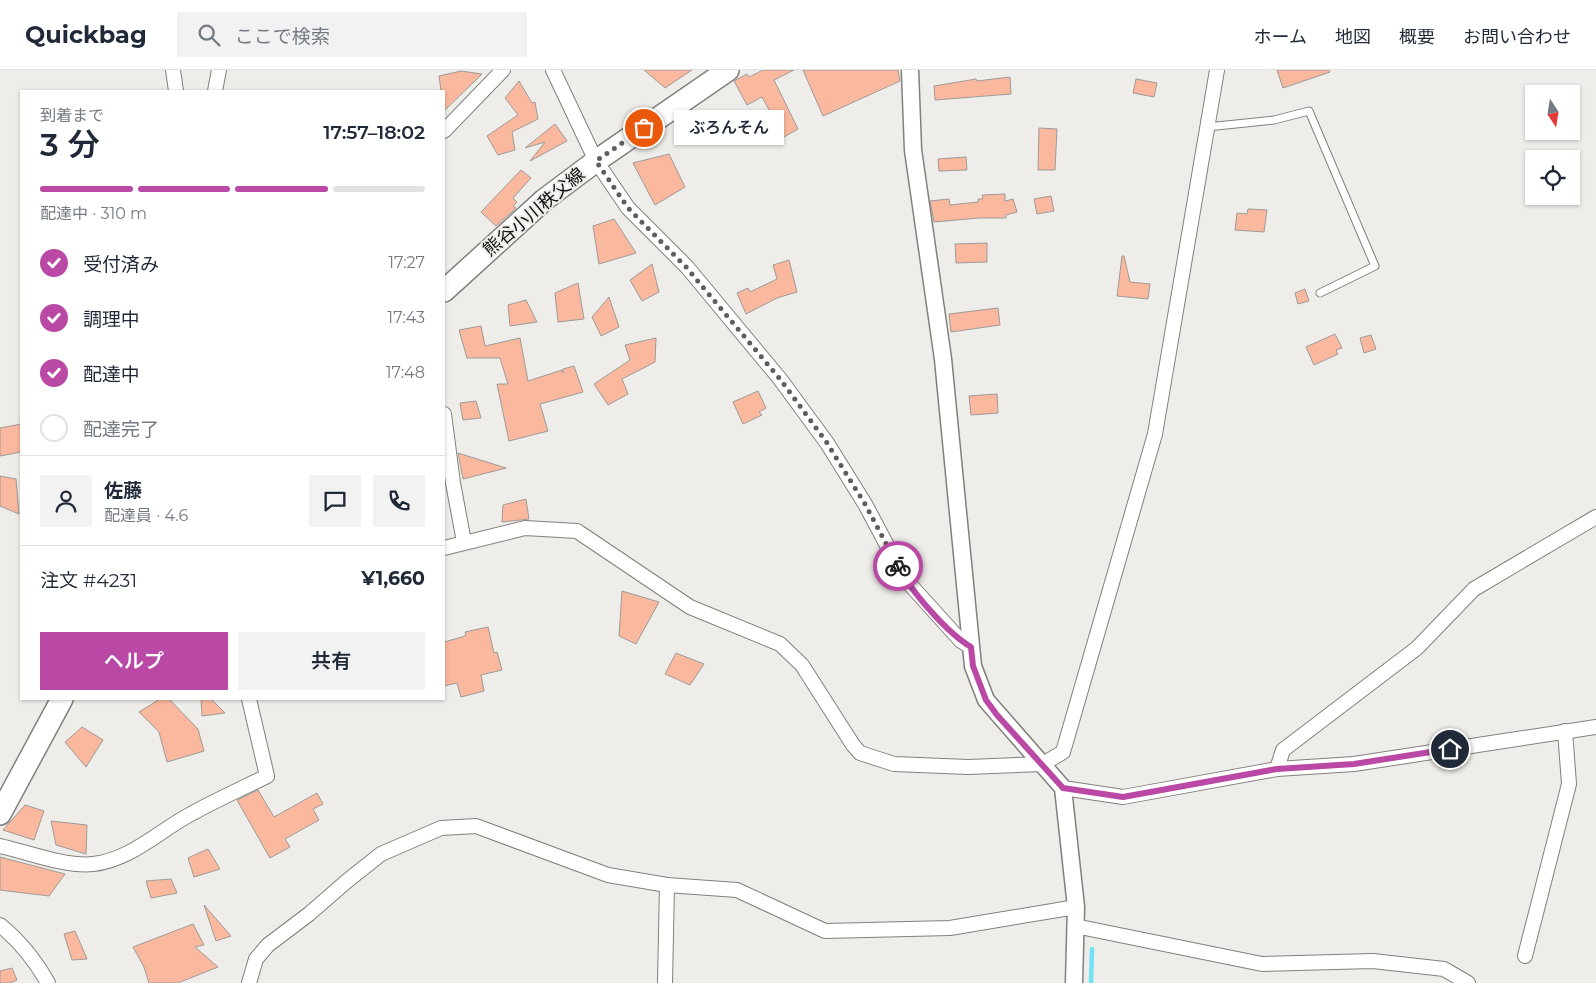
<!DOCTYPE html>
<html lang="ja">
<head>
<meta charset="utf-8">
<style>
	:root { --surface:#fff; --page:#f2f2f3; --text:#1f2937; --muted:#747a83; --line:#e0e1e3; --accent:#ba49a5 }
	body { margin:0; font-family:Montserrat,"Noto Sans JP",sans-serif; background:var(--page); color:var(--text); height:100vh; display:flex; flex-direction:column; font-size:19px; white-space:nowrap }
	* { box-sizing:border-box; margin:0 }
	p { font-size:16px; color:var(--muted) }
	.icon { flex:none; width:28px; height:28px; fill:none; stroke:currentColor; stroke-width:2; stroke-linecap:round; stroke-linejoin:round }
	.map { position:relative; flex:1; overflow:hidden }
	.details { position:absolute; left:20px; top:20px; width:425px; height:610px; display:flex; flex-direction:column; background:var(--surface); border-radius:0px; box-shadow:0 1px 4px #0004 }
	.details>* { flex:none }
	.needle { width:32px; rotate:168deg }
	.fabs { position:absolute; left:1525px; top:15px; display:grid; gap:10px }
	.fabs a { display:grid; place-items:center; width:55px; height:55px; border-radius:0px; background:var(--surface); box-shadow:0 1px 4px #0004; font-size:25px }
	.pin { position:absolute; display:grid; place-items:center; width:42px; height:42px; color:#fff; margin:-21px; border:2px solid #fff; border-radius:50%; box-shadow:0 1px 5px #0007 }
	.courier { position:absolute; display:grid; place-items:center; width:50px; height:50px; margin:-25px; border:4px solid #ba49a5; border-radius:50%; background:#fff; color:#222; box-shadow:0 1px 6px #0007 }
	.bubble { position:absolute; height:35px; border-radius:0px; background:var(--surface); box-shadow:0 1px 4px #0004; font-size:16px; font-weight:600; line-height:35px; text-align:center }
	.summary em { font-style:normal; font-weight:600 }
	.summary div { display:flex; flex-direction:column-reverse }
	.summary { display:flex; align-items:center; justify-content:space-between; height:85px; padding:0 20px }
	h1 { font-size:32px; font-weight:600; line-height:38px }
	.bar { display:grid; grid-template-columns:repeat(4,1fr); gap:8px 5px; align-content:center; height:60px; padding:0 20px }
	.bar i { height:6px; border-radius:4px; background:var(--line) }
	.bar .selected { background:var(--accent) }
	.bar p { grid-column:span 4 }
	.line { display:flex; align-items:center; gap:12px; padding:0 20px; border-top:1px solid var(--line) }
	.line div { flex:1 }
	.round { display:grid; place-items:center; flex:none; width:52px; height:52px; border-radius:0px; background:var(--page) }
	ol { padding:0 20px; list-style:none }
	li { display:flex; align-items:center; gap:15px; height:55px }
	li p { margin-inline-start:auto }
	li .icon { padding:5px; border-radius:50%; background:var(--accent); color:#fff; stroke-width:4 }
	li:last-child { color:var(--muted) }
	li i { width:28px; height:28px; border:2px solid var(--line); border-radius:50% }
	.primary-button { display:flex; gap:10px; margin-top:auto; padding:10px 20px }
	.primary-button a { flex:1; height:58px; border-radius:0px; background:var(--accent); color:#fff; font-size:20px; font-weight:600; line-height:58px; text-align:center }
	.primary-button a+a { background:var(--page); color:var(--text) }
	header { display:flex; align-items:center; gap:30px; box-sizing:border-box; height:70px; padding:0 25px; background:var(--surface); border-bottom:1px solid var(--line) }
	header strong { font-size:24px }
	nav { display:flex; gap:28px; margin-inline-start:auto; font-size:18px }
	.search { width:350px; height:45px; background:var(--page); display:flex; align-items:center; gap:12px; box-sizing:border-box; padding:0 18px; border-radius:0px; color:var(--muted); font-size:19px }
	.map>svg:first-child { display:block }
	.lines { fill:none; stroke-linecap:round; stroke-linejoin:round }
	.stream { stroke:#71e1f5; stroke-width:4.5 }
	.building { fill:#fab99e; stroke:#9e9a98 }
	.service-casing { stroke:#81807c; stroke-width:9 }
	.minor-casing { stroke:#81807c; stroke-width:16 }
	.tertiary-casing { stroke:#81807c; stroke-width:19 }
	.primary-casing { stroke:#81807c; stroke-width:24 }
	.service { stroke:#fff; stroke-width:7 }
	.minor { stroke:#fff; stroke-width:14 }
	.tertiary { stroke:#fff; stroke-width:16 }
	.primary { stroke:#fff; stroke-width:21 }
	.done { stroke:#5f5e5c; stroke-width:5; stroke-dasharray:0 9 }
	.route { stroke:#ba49a5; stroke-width:6 }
	.labels { text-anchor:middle; stroke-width:4; stroke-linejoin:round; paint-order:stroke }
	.street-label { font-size:18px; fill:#121110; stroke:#efede9 }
</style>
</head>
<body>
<header>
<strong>Quickbag</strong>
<div class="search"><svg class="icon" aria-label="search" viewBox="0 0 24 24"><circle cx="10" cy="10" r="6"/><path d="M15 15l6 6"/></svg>ここで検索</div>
<nav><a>ホーム</a><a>地図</a><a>概要</a><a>お問い合わせ</a></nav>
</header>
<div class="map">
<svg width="1596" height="913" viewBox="0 0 1596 913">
	<rect width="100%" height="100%" fill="#efede9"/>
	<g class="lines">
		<polyline class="stream" points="1091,913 1092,879"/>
	</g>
	<g class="building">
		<polygon points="644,0 692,0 665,18"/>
		<polygon points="763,0 794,0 774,10 798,59 784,67 762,27 747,35 734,11 747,4 749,7"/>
		<polygon points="803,0 898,0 900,11 823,46"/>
		<polygon points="1277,0 1329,0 1330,2 1283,18"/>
		<polygon points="461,1 482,4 444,41 444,21 441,21 439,6"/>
		<polygon points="1010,7 1011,24 935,30 934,16 976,9 977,11"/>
		<polygon points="1136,9 1157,13 1154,27 1133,23"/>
		<polygon points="519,11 532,33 535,32 538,49 512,62 515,80 498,85 487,66 518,45 505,28"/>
		<polygon points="555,54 567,71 530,91 545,72 525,78"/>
		<polygon points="1039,58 1057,59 1055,100 1038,100"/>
		<polygon points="669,84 685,117 655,135 633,93"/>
		<polygon points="966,87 967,100 939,101 938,89"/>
		<polygon points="521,100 531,108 513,128 517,132 513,136 516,138 496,156 481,142"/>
		<polygon points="1005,124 1005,131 1013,129 1017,142 1006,145 1006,148 979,148 934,152 930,131 949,129 950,135 978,132 978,129 983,129 982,125"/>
		<polygon points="1051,126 1054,141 1037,144 1034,129"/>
		<polygon points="1248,139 1267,140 1264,162 1235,160 1237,143 1247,144"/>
		<polygon points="614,149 636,183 599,194 593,156"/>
		<polygon points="987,173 987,192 956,193 955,174"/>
		<polygon points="1122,186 1124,186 1130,212 1150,214 1148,229 1117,226"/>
		<polygon points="789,190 797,222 777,228 746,244 737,223 748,218 750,222 777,209 773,195"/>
		<polygon points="652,194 659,222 642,231 630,210"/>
		<polygon points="578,213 584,249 558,252 555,223"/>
		<polygon points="1305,219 1309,231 1298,234 1295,223"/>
		<polygon points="609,227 619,257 601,266 592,247"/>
		<polygon points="526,230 537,252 510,256 508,235"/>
		<polygon points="998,238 1000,255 951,262 949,244"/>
		<polygon points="481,256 485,276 520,268 528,311 562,300 563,303 563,299 574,296 583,322 540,334 548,361 509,371 497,314 508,314 500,288 467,288 459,260"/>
		<polygon points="1335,264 1342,278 1336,280 1338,284 1314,295 1306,277"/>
		<polygon points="1371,265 1376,279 1364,283 1360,268"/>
		<polygon points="656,268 655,292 622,309 628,324 608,335 594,314 630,290 625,275"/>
		<polygon points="758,321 766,338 759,342 762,345 743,354 733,332"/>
		<polygon points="997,324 998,343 971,345 969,326"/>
		<polygon points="476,331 481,348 463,350 460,333"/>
		<polygon points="21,354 21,382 0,386 0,358"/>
		<polygon points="458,383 506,398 463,409"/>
		<polygon points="0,406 16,409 19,444 0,436"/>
		<polygon points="526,429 529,449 502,452 503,435"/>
		<polygon points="622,521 659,532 636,574 619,566"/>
		<polygon points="488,557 494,583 497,582 502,600 481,605 484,621 461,627 457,613 444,616 444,572 462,567 466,565 465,562"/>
		<polygon points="676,583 704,594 690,615 665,604"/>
		<polygon points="160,629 169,629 198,659 204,681 167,692 159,662 139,642"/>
		<polygon points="201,629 211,629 225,643 202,646"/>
		<polygon points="82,657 103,670 86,697 65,672"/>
		<polygon points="258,720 274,747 317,723 323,734 313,739 319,750 285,769 290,777 270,788 237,730"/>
		<polygon points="25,735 44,741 34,770 3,760"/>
		<polygon points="51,751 87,755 86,784 56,775"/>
		<polygon points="208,779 220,799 194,807 188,788"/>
		<polygon points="0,787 65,804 49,826 0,820"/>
		<polygon points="171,809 177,823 151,828 146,811"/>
		<polygon points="204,835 231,866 216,871"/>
		<polygon points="193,854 204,875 195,877 218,897 178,913 149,913 144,897 133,877"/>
		<polygon points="75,861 87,889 72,890 64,864"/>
		<polygon points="12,898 17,910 10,913 0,913 0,901"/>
	</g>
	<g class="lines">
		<defs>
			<polyline id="service" points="1207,57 1274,50 1309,41 1375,196 1320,223"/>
			<g id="minor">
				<polyline points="173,0 176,21"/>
				<polyline points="553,0 596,91 628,138 687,197 780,309 827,373 865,434 905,509 961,571 971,577"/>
				<polyline points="215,21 219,0"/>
				<polyline points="444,61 503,0"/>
				<polyline points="444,344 453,413 464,472"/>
				<polyline points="444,478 525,458 577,461 690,537 780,574 802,595 853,675 860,683 894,694 968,697 1043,694 1063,682 1155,364 1217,0"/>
				<polyline points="1277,699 1283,680 1417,578 1474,519 1596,447"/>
				<polyline points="1063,718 1123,727 1277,699 1354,694 1596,657"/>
				<path d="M0 776C28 782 65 797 93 794 131 790 160 760 191 744 216 730 241 719 267 706L249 629"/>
				<path d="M0 855C21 872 35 890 48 913"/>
				<polyline points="1075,856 1262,894 1373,891 1444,899 1468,913"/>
				<polyline points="1525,886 1569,714 1565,661"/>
				<polyline points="249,913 256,889 268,875 309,844 347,811 381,784 441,758 476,756 608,805 667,815 737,820 825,861 950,858 1076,837"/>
				<polyline points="665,913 667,815"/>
			</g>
			<polyline id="tertiary" points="910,0 913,80 943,289 973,596 986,630 1063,718 1076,837 1074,913"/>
			<g id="primary">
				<polyline points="444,221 544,130 596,91 728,0"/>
				<polyline points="0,744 62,629"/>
			</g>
		</defs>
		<use href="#service" class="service-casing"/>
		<use href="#minor" class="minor-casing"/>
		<use href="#tertiary" class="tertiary-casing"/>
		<use href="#primary" class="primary-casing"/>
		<use href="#service" class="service"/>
		<use href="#minor" class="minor"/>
		<use href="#tertiary" class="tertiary"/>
		<use href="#primary" class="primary"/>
	</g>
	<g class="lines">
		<polyline class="done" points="644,58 596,91 628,138 686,197 780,309 827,373 865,434 898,496"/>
		<path class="route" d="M898 496C910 520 947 563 971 577L973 596 986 630 997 645 1063 718 1123 727 1277 699 1354 694 1450 679"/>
	</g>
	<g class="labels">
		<g class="street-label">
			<text transform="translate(534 142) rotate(-40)" y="6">熊谷小川秩父線</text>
		</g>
	</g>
</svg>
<div class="fabs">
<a><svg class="needle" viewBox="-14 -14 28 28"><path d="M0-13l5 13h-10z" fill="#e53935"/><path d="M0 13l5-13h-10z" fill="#747a83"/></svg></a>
<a><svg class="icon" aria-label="locate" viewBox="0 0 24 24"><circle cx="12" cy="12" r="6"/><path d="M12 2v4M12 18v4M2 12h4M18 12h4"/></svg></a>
</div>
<div class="pin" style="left:644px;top:58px;background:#ea580c"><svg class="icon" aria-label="bag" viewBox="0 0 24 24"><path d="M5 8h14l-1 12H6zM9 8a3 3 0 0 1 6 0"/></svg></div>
<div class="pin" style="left:1450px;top:679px;background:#1f2937"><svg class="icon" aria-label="home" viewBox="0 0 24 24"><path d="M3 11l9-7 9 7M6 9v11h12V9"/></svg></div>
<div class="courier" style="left:898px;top:496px"><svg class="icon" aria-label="bike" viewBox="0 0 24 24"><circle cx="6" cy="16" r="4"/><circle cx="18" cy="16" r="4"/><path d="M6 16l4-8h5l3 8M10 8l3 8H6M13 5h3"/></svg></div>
<div class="bubble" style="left:674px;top:40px;width:110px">ぶろんそん</div>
<section class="details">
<div class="summary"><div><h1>3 分</h1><p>到着まで</p></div><em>17:57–18:02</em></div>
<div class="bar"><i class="selected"></i><i class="selected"></i><i class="selected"></i><i></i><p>配達中 · 310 m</p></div>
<ol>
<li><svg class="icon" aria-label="check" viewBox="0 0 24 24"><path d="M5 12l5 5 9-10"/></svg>受付済み<p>17:27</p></li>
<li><svg class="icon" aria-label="check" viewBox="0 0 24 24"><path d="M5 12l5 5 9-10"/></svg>調理中<p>17:43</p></li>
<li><svg class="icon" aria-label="check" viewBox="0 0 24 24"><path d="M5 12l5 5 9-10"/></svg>配達中<p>17:48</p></li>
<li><i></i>配達完了</li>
</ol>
<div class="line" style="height:90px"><a class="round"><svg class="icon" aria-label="person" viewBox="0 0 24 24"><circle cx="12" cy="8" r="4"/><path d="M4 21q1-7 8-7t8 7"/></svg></a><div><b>佐藤</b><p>配達員 · 4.6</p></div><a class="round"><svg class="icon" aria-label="chat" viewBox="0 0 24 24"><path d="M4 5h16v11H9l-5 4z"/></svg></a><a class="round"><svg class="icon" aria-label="phone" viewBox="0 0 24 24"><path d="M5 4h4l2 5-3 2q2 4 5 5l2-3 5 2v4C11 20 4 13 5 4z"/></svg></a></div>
<div class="line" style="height:65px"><div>注文 #4231</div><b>¥1,660</b></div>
<div class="primary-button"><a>ヘルプ</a><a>共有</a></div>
</section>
</div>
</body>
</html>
